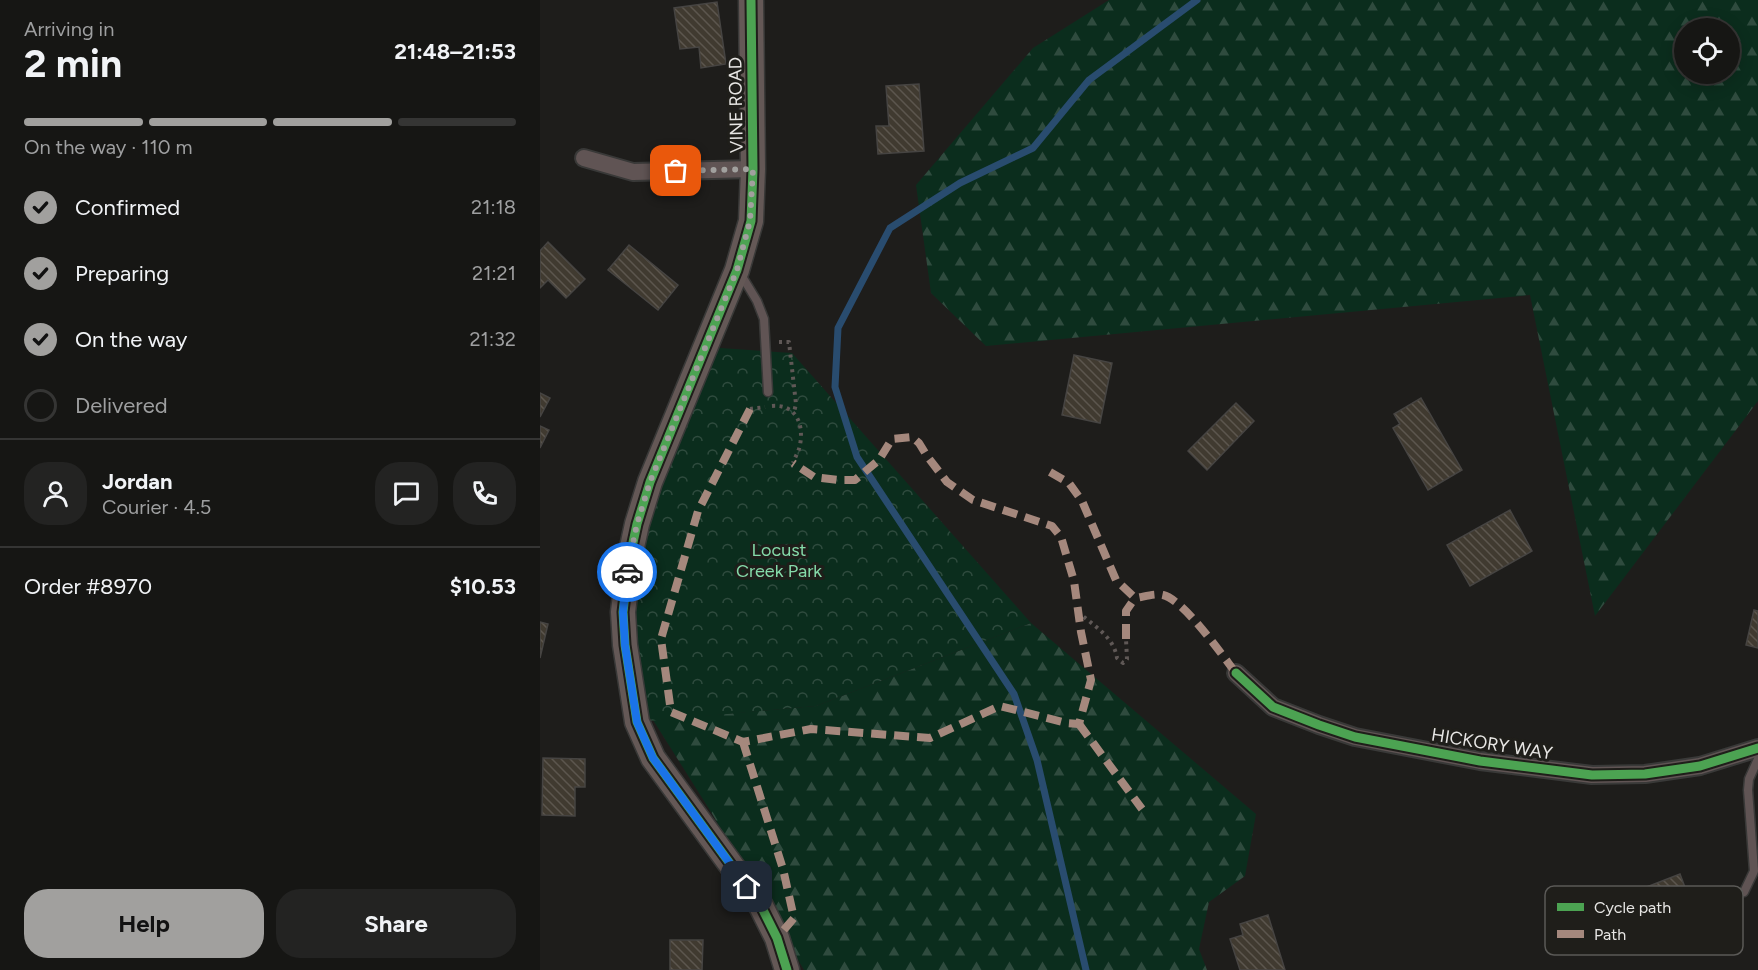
<!DOCTYPE html>
<html lang="en">
<head>
<meta charset="utf-8">
<style>
	:root { --surface:#161614; --page:#232322; --text:#f1f3f6; --muted:#9e9fa0; --line:#353534; --accent:#a1a09e }
	body { margin:0; font-family:Figtree,sans-serif; background:var(--page); color:var(--text); height:100vh; display:flex; flex-direction:column; font-size:22px; white-space:nowrap }
	* { box-sizing:border-box; margin:0 }
	p { font-size:20px; color:var(--muted) }
	.icon { flex:none; width:33px; height:33px; fill:none; stroke:currentColor; stroke-width:2; stroke-linecap:round; stroke-linejoin:round }
	.map { position:relative; flex:1; overflow:hidden }
	.drawer { display:flex; flex-direction:column; background:var(--surface); width:540px }
	.drawer>* { flex:none }
	.tools { position:absolute; left:1134px; top:18px; display:grid; gap:12px }
	.tools a { display:grid; place-items:center; width:66px; height:66px; border-radius:50%; background:var(--surface); box-shadow:0 3px 15px #0003,0 0 0 2px var(--line); font-size:30px }
	.pin { position:absolute; display:grid; place-items:center; width:51px; height:51px; color:#fff; margin:-26px; border-radius:12px; box-shadow:0 3px 9px #0006 }
	.courier { position:absolute; display:grid; place-items:center; width:60px; height:60px; margin:-30px; border:4px solid #1a73e8; border-radius:50%; background:#fff; color:#222; box-shadow:0 2px 8px #0007 }
	.headline em { font-style:normal; font-weight:700 }
	.headline div { display:flex; flex-direction:column-reverse }
	.headline { display:flex; align-items:center; justify-content:space-between; height:102px; padding:0 24px }
	h1 { font-size:39px; font-weight:700; line-height:45px }
	.bar { display:grid; grid-template-columns:repeat(4,1fr); gap:9px 6px; align-content:center; height:72px; padding:0 24px }
	.bar i { height:8px; border-radius:4px; background:var(--line) }
	.bar .selected { background:var(--accent) }
	.bar p { grid-column:span 4 }
	.line { display:flex; align-items:center; gap:15px; padding:0 24px; border-top:2px solid var(--line) }
	.line div { flex:1 }
	.round { display:grid; place-items:center; flex:none; width:63px; height:63px; border-radius:24px; background:var(--page) }
	ol { padding:0 24px; list-style:none }
	li { display:flex; align-items:center; gap:18px; height:66px }
	li p { margin-inline-start:auto }
	li .icon { padding:6px; border-radius:50%; background:var(--accent); color:#111; stroke-width:4 }
	li:last-child { color:var(--muted) }
	li i { width:33px; height:33px; border:3px solid var(--line); border-radius:50% }
	.button { display:flex; gap:12px; margin-top:auto; padding:12px 24px }
	.button a { flex:1; height:69px; border-radius:24px; background:var(--accent); color:#111; font-size:24px; font-weight:700; line-height:69px; text-align:center }
	.button a+a { background:var(--page); color:var(--text) }
	main { display:flex; flex:1; min-height:0 }
	.map>svg:first-child { display:block }
	.forest { fill:url(#forest-firs); fill-rule:evenodd }
	.park { fill:url(#park-crowns) }
	.lines { fill:none; stroke-linecap:round; stroke-linejoin:round }
	.stream { stroke:#294c6f; stroke-width:7 }
	.building { fill:url(#building-back-hatch); stroke:#464442; stroke-width:1.5 }
	.lane-casing { stroke:#393938; stroke-width:11 }
	.street-casing { stroke:#393938; stroke-width:20 }
	.secondary-casing { stroke:#393938; stroke-width:27 }
	.path { stroke:#5f5856; stroke-width:4; stroke-dasharray:3 4.5; stroke-linecap:butt }
	.lane { stroke:#605454; stroke-width:8 }
	.street { stroke:#605454; stroke-width:16 }
	.secondary { stroke:#645856; stroke-width:24 }
	.quiet { stroke:#a5887d; stroke-width:8; stroke-dasharray:15 8; stroke-linecap:butt }
	.cycleway-casing { stroke:#1f1e1a; stroke-width:13 }
	.cycleway { stroke:#4ca352; stroke-width:9 }
	.done { stroke:#a1a09e; stroke-width:6; stroke-dasharray:0 10.8 }
	.route { stroke:#1a73e8; stroke-width:8 }
	.labels { text-anchor:middle; stroke-width:6; stroke-linejoin:round; paint-order:stroke }
	.street-label { font-size:18px; fill:#e7e6e4; stroke:#1f1e1a }
	.park-label { font-size:18px; fill:#85daa9; stroke:#1f1e1a }
	.key { fill:#1f1e1a; stroke:#5b5a57; stroke-width:1.5 }
	.key-label { font-size:16px; fill:#e7e6e4 }
</style>
</head>
<body>
<main>
<section class="drawer">
<div class="headline"><div><h1>2 min</h1><p>Arriving in</p></div><em>21:48–21:53</em></div>
<div class="bar"><i class="selected"></i><i class="selected"></i><i class="selected"></i><i></i><p>On the way · 110 m</p></div>
<ol>
<li><svg class="icon" aria-label="check" viewBox="0 0 24 24"><path d="M5 12l5 5 9-10"/></svg>Confirmed<p>21:18</p></li>
<li><svg class="icon" aria-label="check" viewBox="0 0 24 24"><path d="M5 12l5 5 9-10"/></svg>Preparing<p>21:21</p></li>
<li><svg class="icon" aria-label="check" viewBox="0 0 24 24"><path d="M5 12l5 5 9-10"/></svg>On the way<p>21:32</p></li>
<li><i></i>Delivered</li>
</ol>
<div class="line" style="height:108px"><a class="round"><svg class="icon" aria-label="person" viewBox="0 0 24 24"><circle cx="12" cy="8" r="4"/><path d="M4 21q1-7 8-7t8 7"/></svg></a><div><b>Jordan</b><p>Courier · 4.5</p></div><a class="round"><svg class="icon" aria-label="chat" viewBox="0 0 24 24"><path d="M4 5h16v11H9l-5 4z"/></svg></a><a class="round"><svg class="icon" aria-label="phone" viewBox="0 0 24 24"><path d="M5 4h4l2 5-3 2q2 4 5 5l2-3 5 2v4C11 20 4 13 5 4z"/></svg></a></div>
<div class="line" style="height:78px"><div>Order #8970</div><b>$10.53</b></div>
<div class="button"><a>Help</a><a>Share</a></div>
</section>
<div class="map">
<svg width="1218" height="970" viewBox="0 0 1218 970">
	<defs>
		<pattern id="forest-firs" width="22" height="20" patternUnits="userSpaceOnUse" patternTransform="scale(1.5)"><rect width="22" height="20" fill="#0b2d1d"/><path d="M5 1l3.5 6h-7zM16 11l3.5 6h-7z" fill="#2f4b3e"/></pattern>
		<pattern id="park-crowns" width="20" height="18" patternUnits="userSpaceOnUse" patternTransform="scale(1.5)"><rect width="20" height="18" fill="#0b2d1d"/><path d="M2 6a3 3 0 1 1 6 0M12 15a3 3 0 1 1 6 0" fill="none" stroke="#2f4b3e"/></pattern>
		<pattern id="building-back-hatch" width="6" height="6" patternUnits="userSpaceOnUse" patternTransform="scale(1.5)"><rect width="6" height="6" fill="#403a30"/><path d="M-1 5l2 2M0 0l6 6M5-1l2 2" fill="none" stroke="#5c564e"/></pattern>
	</defs>
	<rect width="100%" height="100%" fill="#1e1d1b"/>
	<g class="forest">
		<path d="M569 0H1218V401L1055 616 990 295 446 346 391 293 376 185 493 48ZM1190 28V74H1144V28Z"/>
		<polygon points="491,623 716,814 705,876 669,902 659,949 667,970 264,970 171,812 113,720 276,706"/>
	</g>
	<polygon class="park" points="166,347 252,353 491,623 276,706 97,722 89,561"/>
	<g class="lines">
		<polyline class="stream" points="546,970 497,760 474,694 317,457 295,387 298,328 350,228 420,183 493,148 549,80 657,0"/>
	</g>
	<g class="building">
		<polygon points="177,2 186,64 161,68 159,47 140,49 134,8"/>
		<polygon points="379,84 384,151 338,154 336,126 349,126 346,86"/>
		<polygon points="8,242 45,279 26,298 8,280 0,288 0,251"/>
		<polygon points="89,245 138,285 118,310 68,270"/>
		<polygon points="534,355 572,363 560,423 522,415"/>
		<polygon points="0,393 10,398 0,417"/>
		<polygon points="881,398 922,470 888,490 853,428 860,424 854,414"/>
		<polygon points="696,403 714,421 667,470 648,451"/>
		<polygon points="0,426 9,430 0,448"/>
		<polygon points="970,510 992,551 930,586 907,545"/>
		<polygon points="1214,610 1218,611 1218,648 1206,645"/>
		<polygon points="0,622 8,624 0,658"/>
		<polygon points="3,758 45,759 45,787 35,787 35,816 2,815"/>
		<polygon points="1140,874 1152,906 1098,926 1086,895"/>
		<polygon points="728,915 745,970 700,970 690,939 703,935 700,924"/>
		<polygon points="130,940 163,940 162,970 130,970"/>
	</g>
	<g class="lines">
		<defs>
			<g id="lane">
				<polyline points="200,273 217,301 224,319 228,392"/>
				<polyline points="1204,892 1214,871 1208,790 1209,779 1218,759"/>
			</g>
			<g id="street">
				<polyline points="44,158 93,172 213,169"/>
				<polyline points="696,673 733,707 779,725 815,737 940,761 1052,775 1105,774 1160,766 1218,748"/>
			</g>
			<polyline id="secondary" points="211,0 213,169 211,221 197,270 110,482 97,524 89,561 83,612 85,645 97,722 113,758 221,906 237,938 247,970"/>
		</defs>
		<use href="#lane" class="lane-casing"/>
		<use href="#street" class="street-casing"/>
		<use href="#secondary" class="secondary-casing"/>
		<g class="path">
			<polyline points="239,342 249,342 256,404 254,412"/>
			<path d="M232 406C256 404 264 424 260 445 259 451 255 457 253 463"/>
			<polyline points="210,409 225,407"/>
			<path d="M538 612C553 625 574 637 577 658L583 663 587 659 586 639"/>
		</g>
		<use href="#lane" class="lane"/>
		<use href="#street" class="street"/>
		<use href="#secondary" class="secondary"/>
		<g class="quiet">
			<polyline points="210,409 158,511 121,639 131,712 203,742 271,729 390,738 460,706 527,723 539,724 551,680 541,632 534,581 521,537 512,526 433,500 407,482 387,456 379,443 372,437 352,439 339,460 315,480 298,480 274,477 253,463"/>
			<path d="M510 472 529 483 542 501 576 580 595 598C603 597 615 593 623 595 644 600 682 655 696 673"/>
			<polyline points="586,639 586,611 595,598"/>
			<polyline points="539,724 602,809"/>
			<polyline points="203,742 243,869 254,918 237,938"/>
		</g>
		<defs>
			<g id="cycleway">
				<polyline points="211,0 213,169 211,221 197,270 110,482 97,524 89,561 83,612 85,645 97,722 113,758 221,906 237,938 247,970"/>
				<polyline points="696,673 733,707 779,725 815,737 940,761 1052,775 1105,774 1160,766 1218,748"/>
			</g>
		</defs>
		<use href="#cycleway" class="cycleway-casing"/>
		<use href="#cycleway" class="cycleway"/>
	</g>
	<g class="lines">
		<polyline class="done" points="87,572 97,524 110,482 197,270 210,221 213,169 136,171"/>
		<polyline class="route" points="87,572 83,612 85,645 97,722 113,758 207,887"/>
	</g>
	<g class="labels">
		<g class="street-label">
			<text transform="translate(196 105) rotate(-91)" y="6">VINE ROAD</text>
			<text transform="translate(952 744) rotate(9)" y="6">HICKORY WAY</text>
		</g>
		<g class="park-label">
			<text x="239" y="556">Locust<tspan x="239" dy="21">Creek Park</tspan></text>
		</g>
	</g>
	<rect x="1005" y="886" width="198" height="69" rx="9" class="key"/>
	<rect x="1017" y="903" width="27" height="8" fill="#4ca352"/>
	<rect x="1017" y="930" width="27" height="8" fill="#a5887d"/>
	<g class="key-label">
		<text x="1054" y="913">Cycle path</text>
		<text x="1054" y="940">Path</text>
	</g>
</svg>
<div class="tools">
<a><svg class="icon" aria-label="locate" viewBox="0 0 24 24"><circle cx="12" cy="12" r="6"/><path d="M12 2v4M12 18v4M2 12h4M18 12h4"/></svg></a>
</div>
<div class="pin" style="left:136px;top:171px;background:#ea580c"><svg class="icon" aria-label="bag" viewBox="0 0 24 24"><path d="M5 8h14l-1 12H6zM9 8a3 3 0 0 1 6 0"/></svg></div>
<div class="pin" style="left:207px;top:887px;background:#1f2937"><svg class="icon" aria-label="home" viewBox="0 0 24 24"><path d="M3 11l9-7 9 7M6 9v11h12V9"/></svg></div>
<div class="courier" style="left:87px;top:572px"><svg class="icon" aria-label="car" viewBox="0 0 24 24"><path d="M5 17H2v-5l4-1 3-4h7l3 4 3 1v5h-3M9 17h6M6 11h13"/><circle cx="7" cy="17" r="2"/><circle cx="17" cy="17" r="2"/></svg></div>
</div>
</main>
</body>
</html>
